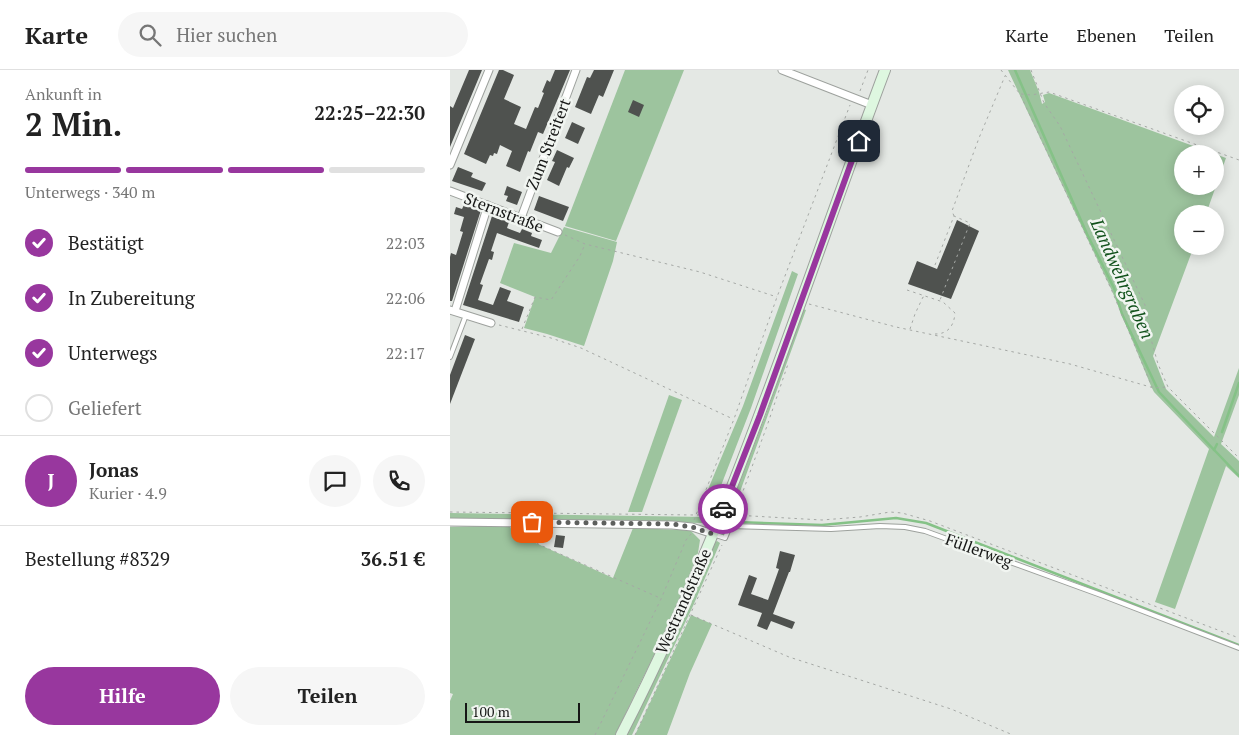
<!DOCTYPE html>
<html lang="de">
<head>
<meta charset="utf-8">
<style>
	:root { --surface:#fff; --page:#f6f6f6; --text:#222; --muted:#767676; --line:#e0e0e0; --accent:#98379e }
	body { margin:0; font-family:"PT Serif",serif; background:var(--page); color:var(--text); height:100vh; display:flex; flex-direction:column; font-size:19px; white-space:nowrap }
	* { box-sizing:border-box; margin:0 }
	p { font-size:16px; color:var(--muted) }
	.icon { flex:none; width:28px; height:28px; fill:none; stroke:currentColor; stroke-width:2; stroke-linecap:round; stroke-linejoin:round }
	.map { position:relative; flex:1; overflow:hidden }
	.details { display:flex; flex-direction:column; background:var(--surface); width:450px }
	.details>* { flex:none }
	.controls { position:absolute; left:724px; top:15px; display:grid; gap:10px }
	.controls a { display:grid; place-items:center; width:50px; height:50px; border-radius:50%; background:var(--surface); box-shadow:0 2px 12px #0003; font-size:25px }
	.scale { position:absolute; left:15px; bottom:12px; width:115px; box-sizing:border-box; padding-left:5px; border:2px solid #161716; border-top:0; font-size:14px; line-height:18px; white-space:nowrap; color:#161716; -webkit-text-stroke:4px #f1f5f1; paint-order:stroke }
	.pin { position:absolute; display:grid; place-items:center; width:42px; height:42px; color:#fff; margin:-21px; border-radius:10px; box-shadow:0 2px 8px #0006 }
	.courier { position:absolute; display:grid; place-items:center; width:50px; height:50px; margin:-25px; border:4px solid #98379e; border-radius:50%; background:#fff; color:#222; box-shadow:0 1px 6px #0007 }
	.head em { font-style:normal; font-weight:600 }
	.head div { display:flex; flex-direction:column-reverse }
	.head { display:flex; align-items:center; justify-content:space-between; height:85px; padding:0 25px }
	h1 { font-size:32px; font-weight:600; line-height:38px }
	.bar { display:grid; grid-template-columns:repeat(4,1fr); gap:8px 5px; align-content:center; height:60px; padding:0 25px }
	.bar i { height:6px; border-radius:4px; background:var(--line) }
	.bar .on { background:var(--accent) }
	.bar p { grid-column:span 4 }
	.line { display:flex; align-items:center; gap:12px; padding:0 25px; border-top:1px solid var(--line) }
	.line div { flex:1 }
	.round { display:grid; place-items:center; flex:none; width:52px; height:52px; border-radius:26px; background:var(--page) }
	ol { padding:0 25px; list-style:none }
	li { display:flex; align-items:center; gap:15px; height:55px }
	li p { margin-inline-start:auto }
	li .icon { padding:5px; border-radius:50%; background:var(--accent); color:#fff; stroke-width:4 }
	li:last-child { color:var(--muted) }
	li i { width:28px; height:28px; border:2px solid var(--line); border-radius:50% }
	.cta { display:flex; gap:10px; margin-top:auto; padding:10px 25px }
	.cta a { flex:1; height:58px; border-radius:30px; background:var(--accent); color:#fff; font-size:20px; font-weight:600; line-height:58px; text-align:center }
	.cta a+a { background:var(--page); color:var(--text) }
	header { display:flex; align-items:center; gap:30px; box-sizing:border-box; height:70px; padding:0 25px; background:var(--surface); border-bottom:1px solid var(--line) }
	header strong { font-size:24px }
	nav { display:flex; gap:28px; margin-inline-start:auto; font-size:18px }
	.search { width:350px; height:45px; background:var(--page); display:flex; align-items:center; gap:12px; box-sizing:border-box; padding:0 18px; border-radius:28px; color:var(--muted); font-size:19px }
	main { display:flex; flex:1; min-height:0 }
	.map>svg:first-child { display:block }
	.green { fill:#9dc49e; fill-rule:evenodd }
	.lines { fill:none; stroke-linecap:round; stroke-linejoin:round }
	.stream { stroke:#85c287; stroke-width:2.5 }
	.building { fill:#4f524f }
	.service-casing { stroke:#9da19d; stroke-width:6 }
	.minor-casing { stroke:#9da19d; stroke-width:9 }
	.secondary-casing { stroke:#9da19d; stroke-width:12 }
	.path { stroke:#a5a8a5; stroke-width:1; stroke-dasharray:2.5 4; stroke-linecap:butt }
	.service { stroke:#fff; stroke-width:4 }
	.minor { stroke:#fff; stroke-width:7 }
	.secondary { stroke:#def7e0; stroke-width:10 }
	.done { stroke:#5e605e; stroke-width:5; stroke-dasharray:0 9 }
	.route { stroke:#98379e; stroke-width:6 }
	.labels { text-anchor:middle; stroke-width:5; stroke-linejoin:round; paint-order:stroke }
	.street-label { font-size:16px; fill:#161716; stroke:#f1f5f1 }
	.water-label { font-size:18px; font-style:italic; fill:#10511a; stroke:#f1f5f1 }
</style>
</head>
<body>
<header>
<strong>Karte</strong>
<div class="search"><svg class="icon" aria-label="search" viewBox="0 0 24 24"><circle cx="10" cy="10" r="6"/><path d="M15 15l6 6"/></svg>Hier suchen</div>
<nav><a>Karte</a><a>Ebenen</a><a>Teilen</a></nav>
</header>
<main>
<section class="details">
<div class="head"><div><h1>2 Min.</h1><p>Ankunft in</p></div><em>22:25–22:30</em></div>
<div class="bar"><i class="on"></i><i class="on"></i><i class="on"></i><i></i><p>Unterwegs · 340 m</p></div>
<ol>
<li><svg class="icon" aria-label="check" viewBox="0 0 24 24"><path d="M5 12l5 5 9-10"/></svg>Bestätigt<p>22:03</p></li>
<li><svg class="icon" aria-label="check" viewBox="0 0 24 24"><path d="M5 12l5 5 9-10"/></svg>In Zubereitung<p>22:06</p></li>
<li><svg class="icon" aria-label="check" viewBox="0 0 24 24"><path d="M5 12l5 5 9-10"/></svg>Unterwegs<p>22:17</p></li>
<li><i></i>Geliefert</li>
</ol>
<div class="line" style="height:90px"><b class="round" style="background:var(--accent);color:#fff">J</b><div><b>Jonas</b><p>Kurier · 4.9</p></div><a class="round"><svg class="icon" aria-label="chat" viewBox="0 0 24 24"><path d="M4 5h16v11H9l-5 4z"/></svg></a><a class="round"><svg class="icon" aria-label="phone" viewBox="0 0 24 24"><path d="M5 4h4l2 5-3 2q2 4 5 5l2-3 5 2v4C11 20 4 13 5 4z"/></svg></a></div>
<div class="line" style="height:65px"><div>Bestellung #8329</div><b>36.51 €</b></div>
<div class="cta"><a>Hilfe</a><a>Teilen</a></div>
</section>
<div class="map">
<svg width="789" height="665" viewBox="0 0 789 665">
	<rect width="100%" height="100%" fill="#e4e8e4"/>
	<g class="green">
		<polygon points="175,0 234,0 166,171 115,156"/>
		<path d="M558 0H580L589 22 592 34 595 32 593 25 599 23 776 88 756 144H732V176H744L703 286 716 319 764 367 789 298V325L771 374 789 391V408L776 396 725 539 705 532 759 379 704 322 701 316 662 221ZM732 84H765V116H732Z"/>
		<polygon points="114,157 167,172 163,191 134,276 97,264 74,258 85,227 50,213 64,173 101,183"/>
		<polygon points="342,201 348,204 301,338 262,439 256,442 253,441 251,436 293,336"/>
		<polygon points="353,239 356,240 283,441 279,440 315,347"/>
		<polygon points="219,325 232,330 192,442 178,442"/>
		<polygon points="267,441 262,450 257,453 0,450 0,443 258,447"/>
		<polygon points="59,455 63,462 68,465 163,508 183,458 232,460 241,461 250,470 248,483 225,542 165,665 0,665 0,631 3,624 0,623 0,457"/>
		<polygon points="267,471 270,473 243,536 182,665 175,665 265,472"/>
		<polygon points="241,545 262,554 240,603 217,665 185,665"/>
	</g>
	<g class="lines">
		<g class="stream">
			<polyline points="565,0 637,164 664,218 672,244 709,322 789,406"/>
			<polyline points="772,362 789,313"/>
			<polyline points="764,380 767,374"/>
			<polyline points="285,452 372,455 446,448 476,453 789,575"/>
		</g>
	</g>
	<g class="building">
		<polygon points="19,0 32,0 0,77 0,36 3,38"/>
		<polygon points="49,0 53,0 64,5 54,29 71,37 64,54 76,59 85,37 88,38 94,23 92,22 97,10 100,12 105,0 120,0 93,64 88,62 80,82 78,81 70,102 56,96 62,81 50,75 47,84 44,83 43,86 40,85 36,94 14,84"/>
		<polygon points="144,0 164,0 153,27 149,25 141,44 125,37 137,7 140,8"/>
		<polygon points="183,30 194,35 189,47 178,42"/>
		<polygon points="122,52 135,58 128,74 115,68"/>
		<polygon points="107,80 124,88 119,98 117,97 109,116 97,110 105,92 102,91"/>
		<polygon points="8,97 23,103 21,107 36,113 32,121 2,111"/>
		<polygon points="57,116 72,122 67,135 56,131 58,126 54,125"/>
		<polygon points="89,126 119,137 113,151 84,140"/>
		<polygon points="14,135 31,140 2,231 0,231 0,187 1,183 6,185 13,162 10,161 14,147 4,144 6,137 12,139"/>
		<polygon points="42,146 59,152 57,158 70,163 72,159 82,163 81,166 92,170 89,178 47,163 41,181 44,182 42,190 39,189 30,214 33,215 28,230 43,235 50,217 61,221 57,231 74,237 69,252 13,235"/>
		<polygon points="507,150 529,161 501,229 458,214 467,191 487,199"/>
		<polygon points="15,265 25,269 0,334 0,305"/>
		<polygon points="106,465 115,466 113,478 104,477"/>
		<polygon points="330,481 345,485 340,502 339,502 323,544 345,552 342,559 321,551 317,560 307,556 312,543 288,535 299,505 307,508 301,524 318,530 329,499 326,498"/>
	</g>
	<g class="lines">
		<defs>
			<g id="service">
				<polyline points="0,287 16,245"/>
				<polyline points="263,464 275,468 280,456 381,459 430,456 455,457 475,461 651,525 789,578"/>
			</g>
			<g id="minor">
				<polyline points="332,0 422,35"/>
				<polyline points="0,95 39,0"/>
				<polyline points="0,121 108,162"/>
				<polyline points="71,148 126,0"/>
				<polyline points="0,240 41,253"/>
				<polyline points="5,241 38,135"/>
				<polyline points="0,452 222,455 242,457 263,464"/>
			</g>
			<path id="secondary" d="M171 665C281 452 351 223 435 0"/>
		</defs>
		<use href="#service" class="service-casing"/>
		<use href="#minor" class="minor-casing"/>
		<use href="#secondary" class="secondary-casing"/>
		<g class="path">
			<polyline points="551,0 570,24 662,221 702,317"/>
			<polyline points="581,0 594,33 610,56 695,235 701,269 708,294 718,317 789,388"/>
			<polyline points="410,21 418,0"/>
			<polyline points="571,24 581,25 599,22 789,90"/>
			<polyline points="504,146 502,141 529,68 555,6"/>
			<polyline points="115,165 135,174 250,202 327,227"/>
			<polyline points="485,195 504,146 520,153 490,230"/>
			<path d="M457 220 493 232 505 243C504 256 498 264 485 264"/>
			<polyline points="359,234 446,257 620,294 704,318 717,317"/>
			<polyline points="49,255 101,268 131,278 283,349"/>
			<polyline points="72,259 85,227 101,230 130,186 135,174"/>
			<polyline points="460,259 465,244 473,227 477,227"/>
			<polyline points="0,442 245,445 256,445 263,440"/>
			<polyline points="280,443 284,445 372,450 410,447 440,442 452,443 480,451 789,568"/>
			<polyline points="244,450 284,349 327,227 400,35"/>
			<polyline points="282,451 317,356 338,294"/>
			<polyline points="64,461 69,465 99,479 210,528"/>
			<polyline points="241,545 339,587 501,639 563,665"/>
			<polyline points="145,665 211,529 236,470 241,464"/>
			<polyline points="185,665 272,475"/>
		</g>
		<use href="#service" class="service"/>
		<use href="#minor" class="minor"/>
		<use href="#secondary" class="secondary"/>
	</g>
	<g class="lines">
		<polyline class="done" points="82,452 222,454 242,457 263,464 273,439"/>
		<polyline class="route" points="273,439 310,345 409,71"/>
	</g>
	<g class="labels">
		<g class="street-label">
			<text transform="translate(98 74) rotate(-69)" y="6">Zum Streitert</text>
			<text transform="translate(54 142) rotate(21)" y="6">Sternstraße</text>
			<text transform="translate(529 480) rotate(20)" y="6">Füllerweg</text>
			<text transform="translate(233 531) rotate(-66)" y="6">Westrandstraße</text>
		</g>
		<g class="water-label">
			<text transform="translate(672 209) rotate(66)" y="6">Landwehrgraben</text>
		</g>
	</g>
</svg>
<div class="controls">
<a><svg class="icon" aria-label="locate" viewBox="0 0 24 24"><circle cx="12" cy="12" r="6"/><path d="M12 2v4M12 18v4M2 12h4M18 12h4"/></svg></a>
<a>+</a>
<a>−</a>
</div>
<div class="scale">100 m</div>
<div class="pin" style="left:82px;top:452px;background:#ea580c"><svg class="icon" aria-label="bag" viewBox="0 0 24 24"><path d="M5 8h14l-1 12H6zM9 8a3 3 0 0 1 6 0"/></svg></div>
<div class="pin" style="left:409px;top:71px;background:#1f2937"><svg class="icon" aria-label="home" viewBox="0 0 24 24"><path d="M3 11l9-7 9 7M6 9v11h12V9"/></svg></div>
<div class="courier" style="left:273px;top:439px"><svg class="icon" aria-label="car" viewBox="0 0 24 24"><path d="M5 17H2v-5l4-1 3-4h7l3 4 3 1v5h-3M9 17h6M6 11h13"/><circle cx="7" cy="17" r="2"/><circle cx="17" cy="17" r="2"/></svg></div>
</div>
</main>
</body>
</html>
